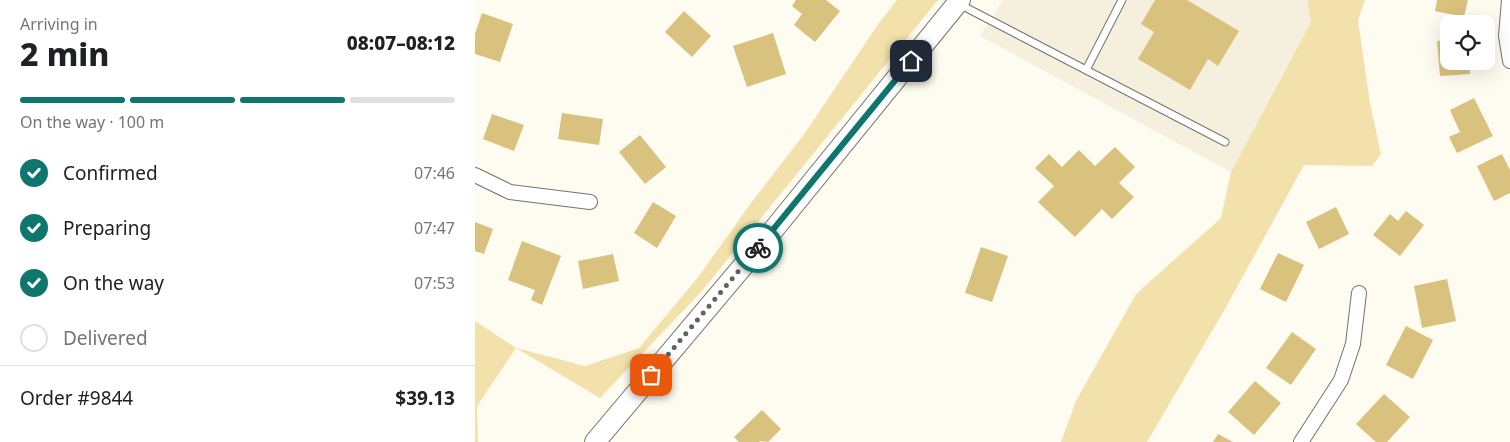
<!DOCTYPE html>
<html lang="en">
<head>
<meta charset="utf-8">
<style>
	:root { --surface:#fff; --page:#f2f2f2; --text:#202124; --muted:#757577; --line:#e0e0e0; --accent:#0f766e }
	body { margin:0; font-family:"Noto Sans",sans-serif; background:var(--page); color:var(--text); height:100vh; display:flex; flex-direction:column; font-size:19px; white-space:nowrap }
	* { box-sizing:border-box; margin:0 }
	p { font-size:16px; color:var(--muted) }
	.icon { flex:none; width:28px; height:28px; fill:none; stroke:currentColor; stroke-width:2; stroke-linecap:round; stroke-linejoin:round }
	.map { position:relative; flex:1; overflow:hidden }
	.sheet { display:flex; flex-direction:column; background:var(--surface); width:475px }
	.sheet>* { flex:none }
	.controls { position:absolute; left:965px; top:15px; display:grid; gap:10px }
	.controls a { display:grid; place-items:center; width:55px; height:55px; border-radius:10px; background:var(--surface); box-shadow:0 5px 20px #0002; font-size:25px }
	.pin { position:absolute; display:grid; place-items:center; width:42px; height:42px; color:#fff; margin:-21px; border-radius:10px; box-shadow:0 2px 8px #0006 }
	.courier { position:absolute; display:grid; place-items:center; width:50px; height:50px; margin:-25px; border:4px solid #0f766e; border-radius:50%; background:#fff; color:#222; box-shadow:0 1px 6px #0007 }
	.overview em { font-style:normal; font-weight:800 }
	.overview div { display:flex; flex-direction:column-reverse }
	.overview { display:flex; align-items:center; justify-content:space-between; height:85px; padding:0 20px }
	h1 { font-size:32px; font-weight:800; line-height:38px }
	.bar { display:grid; grid-template-columns:repeat(4,1fr); gap:8px 5px; align-content:center; height:60px; padding:0 20px }
	.bar i { height:6px; border-radius:4px; background:var(--line) }
	.bar .on { background:var(--accent) }
	.bar p { grid-column:span 4 }
	.line { display:flex; align-items:center; gap:12px; padding:0 20px; border-top:1px solid var(--line) }
	.line div { flex:1 }
	ol { padding:0 20px; list-style:none }
	li { display:flex; align-items:center; gap:15px; height:55px }
	li p { margin-inline-start:auto }
	li .icon { padding:5px; border-radius:50%; background:var(--accent); color:#fff; stroke-width:4 }
	li:last-child { color:var(--muted) }
	li i { width:28px; height:28px; border:2px solid var(--line); border-radius:50% }
	main { display:flex; flex:1; min-height:0 }
	.map>svg:first-child { display:block }
	.built { fill:#f5efde }
	.green { fill:#f2e1ab }
	.building { fill:#d9c27d }
	.lines { fill:none; stroke-linecap:round; stroke-linejoin:round }
	.lane-casing { stroke:#76736a; stroke-width:9 }
	.street-casing { stroke:#76736a; stroke-width:16 }
	.secondary-casing { stroke:#76736a; stroke-width:22 }
	.lane { stroke:#fff; stroke-width:7 }
	.street { stroke:#fff; stroke-width:14 }
	.secondary { stroke:#fff; stroke-width:20 }
	.done { stroke:#64625d; stroke-width:5; stroke-dasharray:0 9 }
	.route { stroke:#0f766e; stroke-width:6 }
</style>
</head>
<body>
<main>
<section class="sheet">
<div class="overview"><div><h1>2 min</h1><p>Arriving in</p></div><em>08:07–08:12</em></div>
<div class="bar"><i class="on"></i><i class="on"></i><i class="on"></i><i></i><p>On the way · 100 m</p></div>
<ol>
<li><svg class="icon" aria-label="check" viewBox="0 0 24 24"><path d="M5 12l5 5 9-10"/></svg>Confirmed<p>07:46</p></li>
<li><svg class="icon" aria-label="check" viewBox="0 0 24 24"><path d="M5 12l5 5 9-10"/></svg>Preparing<p>07:47</p></li>
<li><svg class="icon" aria-label="check" viewBox="0 0 24 24"><path d="M5 12l5 5 9-10"/></svg>On the way<p>07:53</p></li>
<li><i></i>Delivered</li>
</ol>
<div class="line" style="height:65px"><div>Order #9844</div><b>$39.13</b></div>
</section>
<div class="map">
<svg width="1035" height="442" viewBox="0 0 1035 442">
	<rect width="100%" height="100%" fill="#fefbf1"/>
	<polygon class="built" points="528,0 832,0 836,22 756,172 505,36"/>
	<g class="green">
		<polygon points="422,0 463,0 226,292 125,398 41,348 2,406 3,442 0,442 0,321 41,348 110,366 164,348 224,276 273,207 330,133 404,23"/>
		<polygon points="832,0 890,0 883,20 895,103 906,154 897,166 829,165 750,309 672,442 586,442 601,401 661,294 746,218 756,172 836,22"/>
	</g>
	<g class="building">
		<polygon points="321,0 351,0 365,11 340,42 319,25 327,14 317,6"/>
		<polygon points="680,0 712,0 764,31 743,66 733,59 715,90 663,59 679,32 666,24"/>
		<polygon points="962,0 993,0 989,17 960,11"/>
		<polygon points="209,11 236,36 217,57 190,32"/>
		<polygon points="7,13 38,24 25,62 0,54 0,34"/>
		<polygon points="298,33 311,74 272,87 258,46"/>
		<polygon points="974,40 974,61 994,61 995,74 965,76 962,41"/>
		<polygon points="999,98 1018,136 982,153 974,137 985,132 975,110"/>
		<polygon points="87,113 128,119 124,145 83,139"/>
		<polygon points="17,114 49,125 39,151 8,139"/>
		<polygon points="165,135 191,167 170,184 144,152"/>
		<polygon points="640,147 660,167 644,183 659,197 637,219 627,209 600,237 563,202 579,186 560,168 574,154 587,167 604,150 620,166"/>
		<polygon points="1027,154 1035,170 1035,193 1019,201 1002,166"/>
		<polygon points="178,202 201,216 182,248 159,233"/>
		<polygon points="861,207 874,234 844,249 831,222"/>
		<polygon points="931,211 949,225 925,256 898,235 915,214 923,221"/>
		<polygon points="0,222 18,229 9,254 0,251"/>
		<polygon points="47,241 86,256 67,305 56,300 60,290 33,280"/>
		<polygon points="506,247 533,256 517,302 490,293"/>
		<polygon points="803,253 829,265 811,302 785,289"/>
		<polygon points="138,254 144,281 108,289 103,261"/>
		<polygon points="972,279 981,321 947,328 939,286"/>
		<polygon points="931,326 958,340 938,379 911,365"/>
		<polygon points="817,332 841,349 816,385 791,368"/>
		<polygon points="780,381 806,403 779,435 753,412"/>
		<polygon points="909,394 935,417 912,442 901,442 881,424"/>
		<polygon points="287,410 306,429 293,442 285,441 284,442 264,442 259,437"/>
		<polygon points="743,434 758,442 738,442"/>
	</g>
	<g class="lines">
		<defs>
			<g id="lane">
				<polyline points="484,4 750,142"/>
				<polyline points="611,70 647,0"/>
			</g>
			<g id="street">
				<polyline points="1034,0 1031,36 1035,61"/>
				<polyline points="0,175 35,192 115,202"/>
				<polyline points="826,442 866,380 878,344 884,293"/>
			</g>
			<polyline id="secondary" points="120,442 295,234 485,0"/>
		</defs>
		<use href="#lane" class="lane-casing"/>
		<use href="#street" class="street-casing"/>
		<use href="#secondary" class="secondary-casing"/>
		<use href="#lane" class="lane"/>
		<use href="#street" class="street"/>
		<use href="#secondary" class="secondary"/>
	</g>
	<g class="lines">
		<polyline class="done" points="176,375 283,248"/>
		<polyline class="route" points="283,248 436,61"/>
	</g>
</svg>
<div class="controls">
<a><svg class="icon" aria-label="locate" viewBox="0 0 24 24"><circle cx="12" cy="12" r="6"/><path d="M12 2v4M12 18v4M2 12h4M18 12h4"/></svg></a>
</div>
<div class="pin" style="left:176px;top:375px;background:#ea580c"><svg class="icon" aria-label="bag" viewBox="0 0 24 24"><path d="M5 8h14l-1 12H6zM9 8a3 3 0 0 1 6 0"/></svg></div>
<div class="pin" style="left:436px;top:61px;background:#1f2937"><svg class="icon" aria-label="home" viewBox="0 0 24 24"><path d="M3 11l9-7 9 7M6 9v11h12V9"/></svg></div>
<div class="courier" style="left:283px;top:248px"><svg class="icon" aria-label="bike" viewBox="0 0 24 24"><circle cx="6" cy="16" r="4"/><circle cx="18" cy="16" r="4"/><path d="M6 16l4-8h5l3 8M10 8l3 8H6M13 5h3"/></svg></div>
</div>
</main>
</body>
</html>
